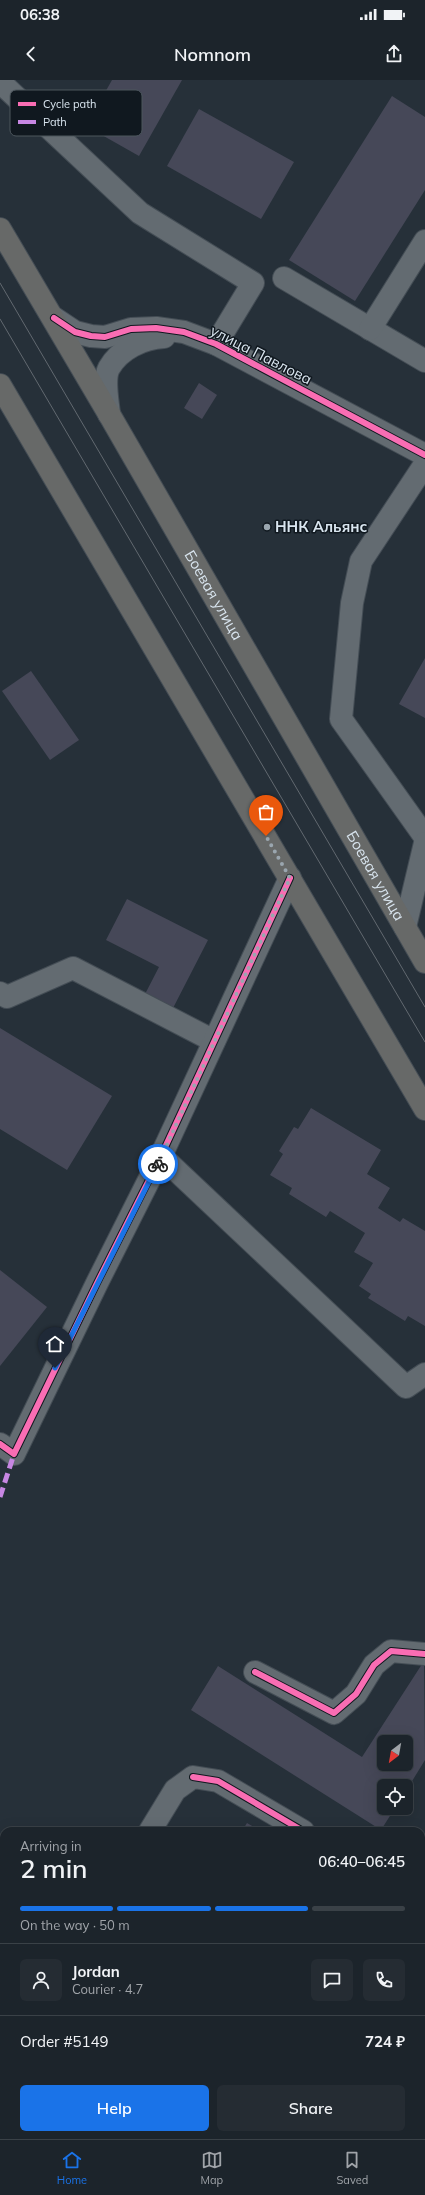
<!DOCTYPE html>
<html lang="en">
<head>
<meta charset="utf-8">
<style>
	:root { --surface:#1c242b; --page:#252c33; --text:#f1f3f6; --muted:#a0a4a9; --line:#3a4147; --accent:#1a73e8 }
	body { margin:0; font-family:Mulish,sans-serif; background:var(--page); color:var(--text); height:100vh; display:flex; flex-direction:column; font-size:15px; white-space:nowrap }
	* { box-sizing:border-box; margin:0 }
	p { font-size:13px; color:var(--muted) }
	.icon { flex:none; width:22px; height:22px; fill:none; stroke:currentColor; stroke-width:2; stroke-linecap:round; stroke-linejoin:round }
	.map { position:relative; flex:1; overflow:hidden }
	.side { position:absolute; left:0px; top:1747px; width:425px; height:312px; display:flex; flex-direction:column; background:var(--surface); border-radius:12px 12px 0 0; box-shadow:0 4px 16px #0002,0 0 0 1px var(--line) }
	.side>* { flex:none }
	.needle { width:26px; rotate:211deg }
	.tools { position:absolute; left:377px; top:1655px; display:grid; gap:8px }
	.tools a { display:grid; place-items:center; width:36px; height:36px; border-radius:6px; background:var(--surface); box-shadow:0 4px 16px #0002,0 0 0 1px var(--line); font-size:20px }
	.pin { position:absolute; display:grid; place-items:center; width:34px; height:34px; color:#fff; margin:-41px -17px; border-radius:50% 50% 50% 0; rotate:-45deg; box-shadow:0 0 4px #0007 }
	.pin .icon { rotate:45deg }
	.courier { position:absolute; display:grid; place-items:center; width:40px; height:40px; margin:-20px; border:3px solid #1a73e8; border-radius:50%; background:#fff; color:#222; box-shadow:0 1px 5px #0007 }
	.head em { font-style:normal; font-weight:600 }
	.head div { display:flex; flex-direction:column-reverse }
	.head { display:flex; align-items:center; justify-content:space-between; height:68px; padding:0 20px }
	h1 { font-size:26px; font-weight:600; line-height:30px }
	.bar { display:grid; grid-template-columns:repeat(4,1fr); gap:6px 4px; align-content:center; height:48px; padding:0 20px }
	.bar i { height:5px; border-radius:3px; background:var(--line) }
	.bar .current { background:var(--accent) }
	.bar p { grid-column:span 4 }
	.line { display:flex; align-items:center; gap:10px; padding:0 20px; border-top:1px solid var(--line) }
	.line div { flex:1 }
	.round { display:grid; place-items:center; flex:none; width:42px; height:42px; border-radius:6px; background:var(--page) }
	.button { display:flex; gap:8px; margin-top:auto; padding:8px 20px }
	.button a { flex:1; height:46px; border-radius:6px; background:var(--accent); color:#fff; font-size:16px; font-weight:600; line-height:46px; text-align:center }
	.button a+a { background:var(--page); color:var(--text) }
	.status { display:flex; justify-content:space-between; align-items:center; height:28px; padding:0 20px; background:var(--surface); direction:ltr }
	.status svg { height:11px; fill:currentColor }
	header { display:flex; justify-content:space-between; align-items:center; height:52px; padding:0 20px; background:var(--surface); font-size:18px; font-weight:600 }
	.menu { display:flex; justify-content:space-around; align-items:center; height:56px; border-top:1px solid var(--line); background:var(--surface); font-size:11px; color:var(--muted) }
	.menu a { display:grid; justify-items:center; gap:2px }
	.menu .current { color:var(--accent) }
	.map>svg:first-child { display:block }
	.building { fill:#464858; fill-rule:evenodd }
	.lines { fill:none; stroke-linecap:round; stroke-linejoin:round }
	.minor-casing { stroke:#444d55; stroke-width:24 }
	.major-casing { stroke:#444d55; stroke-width:24 }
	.minor { stroke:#636b71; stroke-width:22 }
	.major { stroke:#676968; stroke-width:22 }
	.tram { stroke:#626970; stroke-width:1 }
	.quiet { stroke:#c787e3; stroke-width:5; stroke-dasharray:10 5; stroke-linecap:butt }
	.cycleway-casing { stroke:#10181f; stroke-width:8 }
	.cycleway { stroke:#f96db3; stroke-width:6 }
	.done { stroke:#9aa6af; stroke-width:4; stroke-dasharray:0 7.2 }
	.route { stroke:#1a73e8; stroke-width:5 }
	.poi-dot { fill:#9aa6af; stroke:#10181f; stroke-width:1.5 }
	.labels { text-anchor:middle; stroke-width:3; stroke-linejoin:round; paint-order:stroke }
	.street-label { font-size:15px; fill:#d9e5ef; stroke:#10181f }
	.poi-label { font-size:15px; font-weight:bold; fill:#d9e5ef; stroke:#10181f; text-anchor:start }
	.key { fill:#10181f; stroke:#4c565d; stroke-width:1 }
	.key-label { font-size:11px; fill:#d9e5ef }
</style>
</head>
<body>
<div class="status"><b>06:38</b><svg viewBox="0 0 49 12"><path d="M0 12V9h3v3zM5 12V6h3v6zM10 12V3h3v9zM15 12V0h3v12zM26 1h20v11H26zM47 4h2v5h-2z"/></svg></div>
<header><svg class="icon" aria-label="back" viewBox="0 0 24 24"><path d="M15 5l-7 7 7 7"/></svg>Nomnom<svg class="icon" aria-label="share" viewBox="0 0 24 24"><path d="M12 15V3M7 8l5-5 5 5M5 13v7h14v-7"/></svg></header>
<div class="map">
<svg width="425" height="2059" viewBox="0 0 425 2059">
	<rect width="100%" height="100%" fill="#263039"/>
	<g class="building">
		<polygon points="112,0 182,0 139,76 86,46"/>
		<polygon points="392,16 425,37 425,110 355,221 289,180"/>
		<polygon points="199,29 294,82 261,139 167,86"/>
		<polygon points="199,303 217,315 202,339 184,328"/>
		<polygon points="425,578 425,638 399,624"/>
		<polygon points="31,591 79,660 50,680 2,611"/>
		<polygon points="127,819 208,860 171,932 143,918 159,887 106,860"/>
		<polygon points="0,948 112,1016 67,1090 0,1049"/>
		<polygon points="311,1028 381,1070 367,1094 390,1108 378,1128 400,1142 403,1138 425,1151 425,1246 408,1236 405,1241 368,1218 371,1214 359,1206 373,1183 354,1172 365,1153 330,1131 326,1137 289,1114 292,1108 270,1095 283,1074 279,1071 294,1047 298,1049"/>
		<polygon points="0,1190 47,1227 0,1286"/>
		<path d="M424 1581 425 1680 406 1711V1706H384V1728H395L381 1750 191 1630 218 1586 362 1677ZM384 1662H406V1684H384Z"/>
		<polygon points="247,1743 261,1751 242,1751"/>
		<polygon points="421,1846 425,1849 425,2059 154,2059 147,2055 421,2055"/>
		<polygon points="0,2046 4,2048 4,2055 15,2055 22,2059 0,2059"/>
	</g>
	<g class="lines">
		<defs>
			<g id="minor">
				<polyline points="0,2 140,133 253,203 216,264"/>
				<polyline points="284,198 425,281"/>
				<polyline points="54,238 75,252 91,256 105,257 131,249 156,248 184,252 216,264 425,375"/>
				<polyline points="370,249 425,161"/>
				<path d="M109 334C108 322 103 299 109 288 120 269 143 258 164 257"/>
				<polyline points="425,384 361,481 352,523 341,639 425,757"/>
				<polyline points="405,847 425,763"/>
				<polyline points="0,913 7,917 73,888 214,961"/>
				<polyline points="161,1076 406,1307 425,1294"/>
				<polyline points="0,1364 14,1374 97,1203 161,1076 290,798"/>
				<polyline points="255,1592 334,1633 356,1614 374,1585 391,1571 425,1574"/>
				<polyline points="150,1751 175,1710 193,1697 218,1701 303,1751"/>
				<polyline points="421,1772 425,1767"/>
				<polyline points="421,1819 425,1821"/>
				<polyline points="0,1954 4,1954"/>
				<polyline points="0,2005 4,2008"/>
				<polyline points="83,2055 89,2059"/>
			</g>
			<g id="major">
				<path id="s1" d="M0 149 109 334 425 882"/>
				<polyline points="0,305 425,1029"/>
			</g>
		</defs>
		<use href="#minor" class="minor-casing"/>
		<use href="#major" class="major-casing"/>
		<use href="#minor" class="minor"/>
		<use href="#major" class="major"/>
		<g class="tram">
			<polyline points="0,203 425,927"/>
			<polyline points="0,239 425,962"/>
		</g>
		<polyline class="quiet" points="0,1417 14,1374"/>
		<defs>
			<g id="cycleway">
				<polyline points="54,238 75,252 91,256 105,257 131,249 156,248 184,252 216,264 425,375"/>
				<polyline points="0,1364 14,1374 97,1203 161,1076 290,798"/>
				<polyline points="255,1592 334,1633 356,1614 374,1585 391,1571 425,1574"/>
				<polyline points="193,1697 218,1701 303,1751"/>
			</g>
		</defs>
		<use href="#cycleway" class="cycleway-casing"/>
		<use href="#cycleway" class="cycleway"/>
	</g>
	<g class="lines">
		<polyline class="done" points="158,1084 290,798 266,756"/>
		<polyline class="route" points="55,1288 158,1084"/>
	</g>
	<circle class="poi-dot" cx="267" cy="447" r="4"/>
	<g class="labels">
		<g class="street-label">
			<text transform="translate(261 275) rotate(27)" y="5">улица Павлова</text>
			<text dy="5" stroke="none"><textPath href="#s1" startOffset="424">Боевая улица</textPath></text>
			<text dy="5" stroke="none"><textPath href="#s1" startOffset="748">Боевая улица</textPath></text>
		</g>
		<g class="poi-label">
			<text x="275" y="452">ННК Альянс</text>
		</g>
	</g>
	<rect x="10" y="10" width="132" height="46" rx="6" class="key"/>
	<rect x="18" y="22" width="18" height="4" fill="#f96db3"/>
	<rect x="18" y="40" width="18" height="4" fill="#c787e3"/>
	<g class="key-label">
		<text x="43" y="28">Cycle path</text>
		<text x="43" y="46">Path</text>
	</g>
</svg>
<div class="tools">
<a><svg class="needle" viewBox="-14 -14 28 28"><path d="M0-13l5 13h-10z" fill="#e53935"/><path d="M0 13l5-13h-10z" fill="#a0a4a9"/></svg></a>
<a><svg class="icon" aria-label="locate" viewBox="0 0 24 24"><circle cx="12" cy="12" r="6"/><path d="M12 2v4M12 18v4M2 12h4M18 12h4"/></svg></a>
</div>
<div class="pin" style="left:266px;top:756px;background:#ea580c"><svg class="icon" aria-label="bag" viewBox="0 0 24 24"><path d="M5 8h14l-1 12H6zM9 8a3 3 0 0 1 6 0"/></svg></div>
<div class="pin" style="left:55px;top:1288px;background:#1f2937"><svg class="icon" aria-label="home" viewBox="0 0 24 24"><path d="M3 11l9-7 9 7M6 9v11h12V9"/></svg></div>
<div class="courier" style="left:158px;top:1084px"><svg class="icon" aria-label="bike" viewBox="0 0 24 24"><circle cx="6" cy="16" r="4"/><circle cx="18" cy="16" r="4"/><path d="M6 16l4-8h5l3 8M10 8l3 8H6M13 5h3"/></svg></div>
<section class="side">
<div class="head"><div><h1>2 min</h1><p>Arriving in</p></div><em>06:40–06:45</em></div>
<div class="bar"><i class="current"></i><i class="current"></i><i class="current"></i><i></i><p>On the way · 50 m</p></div>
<div class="line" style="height:72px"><a class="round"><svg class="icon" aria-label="person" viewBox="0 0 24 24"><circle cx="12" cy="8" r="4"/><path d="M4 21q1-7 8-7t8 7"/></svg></a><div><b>Jordan</b><p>Courier · 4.7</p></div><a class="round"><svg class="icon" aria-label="chat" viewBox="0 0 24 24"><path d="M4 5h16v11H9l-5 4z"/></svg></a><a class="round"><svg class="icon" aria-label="phone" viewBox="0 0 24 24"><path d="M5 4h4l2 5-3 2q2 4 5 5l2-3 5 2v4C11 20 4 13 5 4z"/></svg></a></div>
<div class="line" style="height:52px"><div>Order #5149</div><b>724 ₽</b></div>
<div class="button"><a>Help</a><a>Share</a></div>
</section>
</div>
<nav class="menu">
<a class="current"><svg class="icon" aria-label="home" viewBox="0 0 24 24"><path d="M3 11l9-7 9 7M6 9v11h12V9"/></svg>Home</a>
<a><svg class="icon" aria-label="map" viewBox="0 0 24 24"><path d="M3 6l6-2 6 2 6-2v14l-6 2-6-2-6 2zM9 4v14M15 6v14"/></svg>Map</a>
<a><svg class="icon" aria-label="saved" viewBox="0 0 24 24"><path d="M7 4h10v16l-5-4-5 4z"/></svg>Saved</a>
</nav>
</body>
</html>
